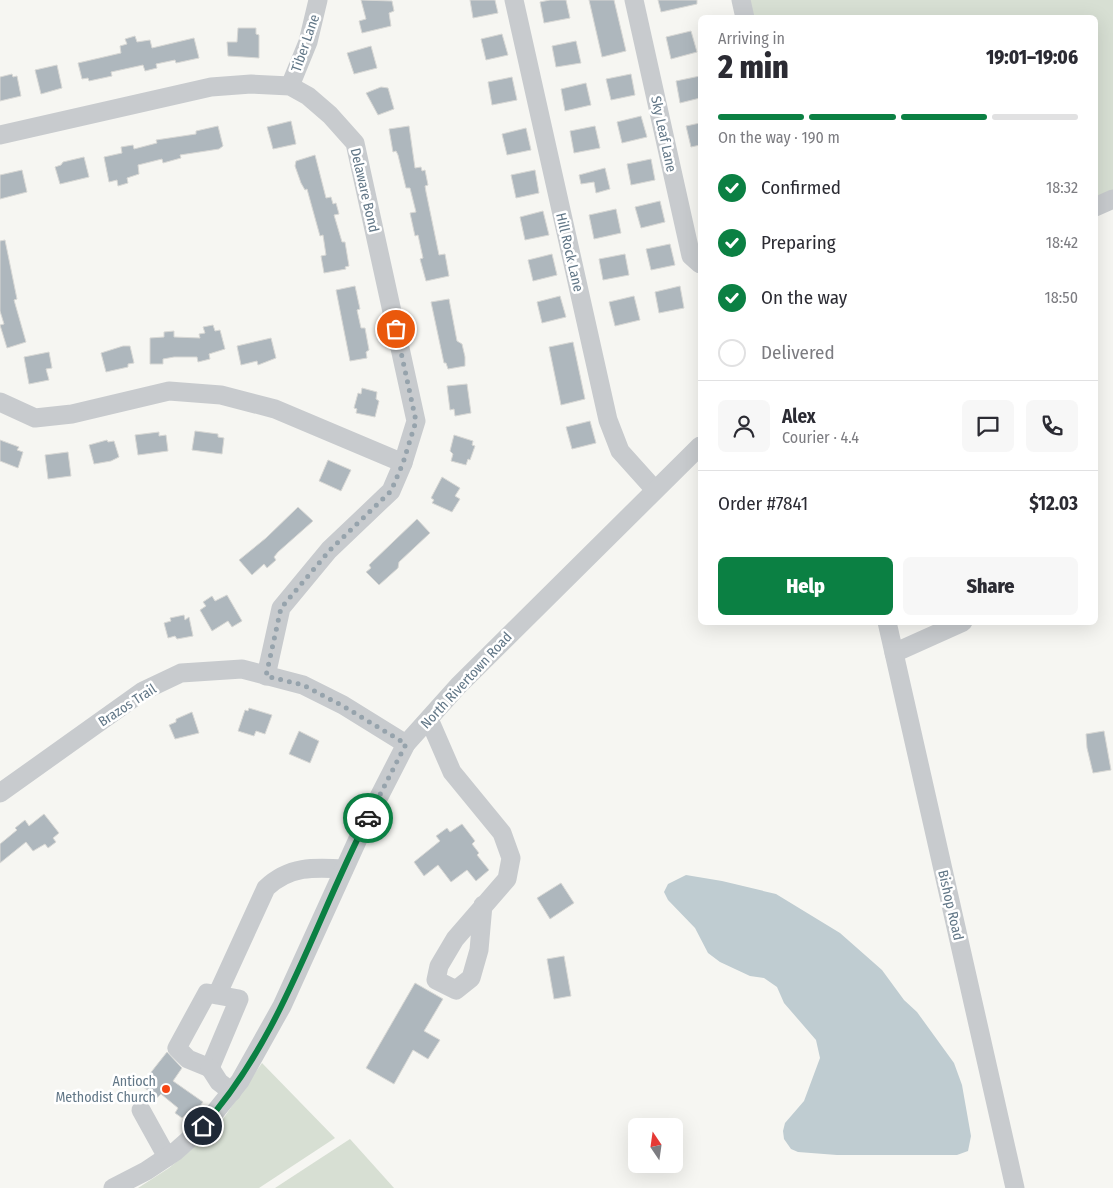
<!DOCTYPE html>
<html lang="en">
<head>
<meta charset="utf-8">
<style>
	:root { --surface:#fff; --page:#f7f7f7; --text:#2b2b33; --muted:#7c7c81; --line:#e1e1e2; --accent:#0b8043 }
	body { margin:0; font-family:"Fira Sans Condensed",sans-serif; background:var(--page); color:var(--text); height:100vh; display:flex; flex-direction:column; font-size:19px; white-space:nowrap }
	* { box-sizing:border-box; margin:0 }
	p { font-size:16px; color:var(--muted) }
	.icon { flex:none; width:28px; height:28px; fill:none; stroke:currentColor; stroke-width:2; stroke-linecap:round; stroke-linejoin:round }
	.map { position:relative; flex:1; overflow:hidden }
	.sheet { position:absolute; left:698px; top:15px; width:400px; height:610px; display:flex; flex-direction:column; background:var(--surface); border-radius:8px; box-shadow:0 5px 20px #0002 }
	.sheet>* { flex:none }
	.needle { width:32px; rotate:347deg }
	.tools { position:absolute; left:628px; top:1118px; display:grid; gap:10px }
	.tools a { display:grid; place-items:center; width:55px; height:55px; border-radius:8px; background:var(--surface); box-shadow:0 5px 20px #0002; font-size:25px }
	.pin { position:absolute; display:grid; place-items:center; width:42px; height:42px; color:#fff; margin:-21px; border:2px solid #fff; border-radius:50%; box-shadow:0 1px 5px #0007 }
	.courier { position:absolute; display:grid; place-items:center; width:50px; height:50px; margin:-25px; border:4px solid #0b8043; border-radius:50%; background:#fff; color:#222; box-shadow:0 1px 6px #0007 }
	.overview em { font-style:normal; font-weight:800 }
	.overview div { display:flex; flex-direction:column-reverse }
	.overview { display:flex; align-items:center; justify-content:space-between; height:85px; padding:0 20px }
	h1 { font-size:32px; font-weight:800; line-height:38px }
	.bar { display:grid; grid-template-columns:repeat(4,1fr); gap:8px 5px; align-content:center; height:60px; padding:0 20px }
	.bar i { height:6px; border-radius:4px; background:var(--line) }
	.bar .active { background:var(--accent) }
	.bar p { grid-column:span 4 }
	.line { display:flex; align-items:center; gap:12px; padding:0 20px; border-top:1px solid var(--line) }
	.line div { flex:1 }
	.round { display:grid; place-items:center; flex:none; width:52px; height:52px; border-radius:8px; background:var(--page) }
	ol { padding:0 20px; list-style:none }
	li { display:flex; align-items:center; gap:15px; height:55px }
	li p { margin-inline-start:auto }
	li .icon { padding:5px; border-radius:50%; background:var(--accent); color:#fff; stroke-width:4 }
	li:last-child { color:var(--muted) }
	li i { width:28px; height:28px; border:2px solid var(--line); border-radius:50% }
	.primary-button { display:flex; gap:10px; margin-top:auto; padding:10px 20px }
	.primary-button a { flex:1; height:58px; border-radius:8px; background:var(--accent); color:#fff; font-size:20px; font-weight:800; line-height:58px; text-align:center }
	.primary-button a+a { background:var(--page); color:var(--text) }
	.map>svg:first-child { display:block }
	.green { fill:#d7dfd3 }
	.water { fill:#bfccd1 }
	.building { fill:#aeb7bd; stroke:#d8d8d5 }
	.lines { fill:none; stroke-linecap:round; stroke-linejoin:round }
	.minor { stroke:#c8cbce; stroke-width:19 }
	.done { stroke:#96a3ac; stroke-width:5; stroke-dasharray:0 9 }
	.route { stroke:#0b8043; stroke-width:6 }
	.poi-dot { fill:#f54513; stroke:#fff; stroke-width:2 }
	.labels { text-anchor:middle; stroke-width:5; stroke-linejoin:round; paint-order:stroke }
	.street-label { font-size:14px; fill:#627787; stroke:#fff }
	.poi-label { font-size:14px; fill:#627787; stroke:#fff; text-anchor:end }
</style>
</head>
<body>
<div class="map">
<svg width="1113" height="1188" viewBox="0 0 1113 1188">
	<rect width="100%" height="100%" fill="#f6f6f2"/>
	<g class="green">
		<polygon points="749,0 1113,0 1113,196 1095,202 1095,18 753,18"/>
		<polygon points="262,1063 335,1138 259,1188 138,1188 169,1168 216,1129"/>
		<polygon points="350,1139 394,1188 275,1188"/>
	</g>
	<polygon class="water" points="686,875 722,881 776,894 840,933 882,970 904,1000 917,1012 954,1063 962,1085 971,1136 968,1151 957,1155 837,1155 798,1152 791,1149 784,1139 783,1131 785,1123 804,1101 820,1058 816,1040 784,1003 777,987 764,978 750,976 720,962 708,953 695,928 668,900 664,892 668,884"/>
	<g class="building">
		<polygon points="361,0 392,1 394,11 389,13 391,26 362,33 359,21 366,19"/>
		<polygon points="470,0 495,0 498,13 473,18"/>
		<polygon points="550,0 566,0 570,18 544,23 540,2"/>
		<polygon points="589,0 614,0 626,51 602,57"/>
		<polygon points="658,0 697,0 697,4 661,12"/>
		<polygon points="238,28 256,28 256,34 259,35 259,58 228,56 227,42 237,42"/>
		<polygon points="691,31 697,52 671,59 666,37"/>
		<polygon points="502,34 508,55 486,60 481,39"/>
		<polygon points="135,36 137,42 150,40 152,48 194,38 199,58 176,63 175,60 156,64 157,68 145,71 143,65 111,72 112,76 89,81 88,78 82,79 78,63 121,53 120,46 127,44 125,39"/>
		<polygon points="576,41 581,63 556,67 552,46"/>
		<polygon points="371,46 377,68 354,74 347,53"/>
		<polygon points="57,65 62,88 41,94 35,70"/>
		<polygon points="12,74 13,77 17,76 21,96 0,101 0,77"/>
		<polygon points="631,74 635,95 611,100 606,79"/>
		<polygon points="700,76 700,98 680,103 676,81"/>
		<polygon points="512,77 517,100 492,105 488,82"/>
		<polygon points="586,83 591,105 565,111 561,89"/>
		<polygon points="381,87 388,88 394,109 378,115 366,93"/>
		<polygon points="641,116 647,137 622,143 617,122"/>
		<polygon points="291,121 296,144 273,149 267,127"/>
		<polygon points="700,123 700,145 691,147 686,126"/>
		<polygon points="218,126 223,146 219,149 180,155 181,158 163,163 162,159 138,165 139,174 127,178 128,183 118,186 117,180 109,182 104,157 122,153 121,147 133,145 134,149 157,143 156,140 196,134 196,131"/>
		<polygon points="409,126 415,168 421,167 422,171 425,170 428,185 425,186 426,192 439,255 445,254 449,276 426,281 420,259 423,258 418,235 415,236 410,213 416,212 410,188 406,188 398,155 396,151 393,152 389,129"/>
		<polygon points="595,126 600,148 574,153 570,131"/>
		<polygon points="526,128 531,150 507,155 502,134"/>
		<polygon points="315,155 326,198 331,197 333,204 336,203 339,214 334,215 342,242 345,242 349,266 345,267 346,269 324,273 321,256 326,255 323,235 320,236 307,189 305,190 301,183 295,166 296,161"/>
		<polygon points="84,157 89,177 60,184 55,167 61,165 63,162"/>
		<polygon points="651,159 655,180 631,185 627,164"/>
		<polygon points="605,168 610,189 596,193 594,182 581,184 579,175"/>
		<polygon points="22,170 27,192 0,199 0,175"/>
		<polygon points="535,170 539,193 516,198 511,175"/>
		<polygon points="660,201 665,222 641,228 635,207"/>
		<polygon points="616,209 621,233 594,239 589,215"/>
		<polygon points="543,211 549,235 525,240 520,217"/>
		<polygon points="5,240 17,299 14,300 26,342 7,348 0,325 4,324 0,311 0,241"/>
		<polygon points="670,244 675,265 651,270 646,249"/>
		<polygon points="552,254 557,275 533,281 528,260"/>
		<polygon points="625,254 629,275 603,280 599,259"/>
		<polygon points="355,286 360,309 357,310 361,328 365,328 369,350 366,352 367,358 350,361 336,290"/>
		<polygon points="680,286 684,308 659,313 655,292"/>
		<polygon points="560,296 566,317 542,323 537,302"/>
		<polygon points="634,296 640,320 615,326 609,302"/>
		<polygon points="449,299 457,341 462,344 465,357 465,366 448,369 446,363 444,363 431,302"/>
		<polygon points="213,325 215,331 220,330 225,349 209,354 210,359 198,362 197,357 174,357 163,359 163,364 150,364 150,338 164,337 164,332 174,331 174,337 200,338 199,334 205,333 203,327"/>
		<polygon points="271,338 276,358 258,365 257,361 241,365 237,346"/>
		<polygon points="573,342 585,399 561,405 549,347"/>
		<polygon points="123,346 130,346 134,363 128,364 128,367 106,372 101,353"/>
		<polygon points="49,352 52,368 46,369 49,380 29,384 24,357"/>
		<polygon points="467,384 471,413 455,416 454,409 450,410 447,386"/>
		<polygon points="362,388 377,392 376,399 379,401 375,417 356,413 357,409 354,408 358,393 361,394"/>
		<polygon points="590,421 596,443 572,449 566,427"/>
		<polygon points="195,431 218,434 218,437 224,438 222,454 192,450"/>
		<polygon points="159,432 159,436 166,435 168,451 138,455 135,435"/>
		<polygon points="454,435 473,441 472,445 475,446 470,460 468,459 466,465 451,461 453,454 450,451"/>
		<polygon points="0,440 19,447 17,450 23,452 18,468 0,461"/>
		<polygon points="107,440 108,442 114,441 119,457 111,461 94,464 89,445"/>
		<polygon points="68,452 71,476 48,479 45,455"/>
		<polygon points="328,460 351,470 341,491 319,481"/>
		<polygon points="442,477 460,488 455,496 460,499 452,512 432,503 434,500 431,498"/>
		<polygon points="298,507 313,521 278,552 274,557 276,560 267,568 264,564 252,575 239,560 266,538"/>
		<polygon points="417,519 430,533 399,562 398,568 379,585 366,572 371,568 369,565"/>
		<polygon points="227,595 242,621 232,627 228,621 212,631 200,610 206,606 203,602 212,596 215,601"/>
		<polygon points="184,615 185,620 189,617 193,636 177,639 175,636 168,638 164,623 171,621 170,618"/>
		<polygon points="249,708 272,715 265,734 256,731 254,736 238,731 245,710 248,711"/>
		<polygon points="192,712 199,733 175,739 169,725 176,722 176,719"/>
		<polygon points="299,731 319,741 310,763 289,754"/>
		<polygon points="1104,731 1111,770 1093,773 1087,748 1086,734"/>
		<polygon points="44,814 59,833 53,838 56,842 48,848 45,844 33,851 26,842 0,863 0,844 17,830 15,828 25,820 29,826"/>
		<polygon points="462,824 475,841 472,844 479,853 477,855 489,870 476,881 467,870 451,882 438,865 424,876 414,862 440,841 436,836 447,828 450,832"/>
		<polygon points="561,883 574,903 550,919 537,898"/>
		<polygon points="564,956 571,996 554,999 547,959"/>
		<polygon points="415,983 443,999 424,1031 440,1040 428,1059 413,1050 394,1084 366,1068"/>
		<polygon points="167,1052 182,1068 173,1081 203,1102 190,1119 185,1115 182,1118 175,1113 178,1108 161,1094 157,1098 141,1085"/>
	</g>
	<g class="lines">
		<g class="minor">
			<polyline points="514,0 608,420 620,451 655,490"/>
			<polyline points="634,0 691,256 700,264"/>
			<polyline points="741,0 745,18"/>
			<polyline points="290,86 308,42 318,0"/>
			<polyline points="0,135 211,87 251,84 290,86 308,96 330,115 355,143 416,421 403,463 391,491 329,550 281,608 266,676"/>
			<polyline points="1095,207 1113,199"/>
			<polyline points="0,402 35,418 72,414 169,391 221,395 275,409 403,463"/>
			<polyline points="887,622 1015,1188"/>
			<polyline points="894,653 963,622"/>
			<polyline points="429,719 452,772 502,833 511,858 507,879 455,939 439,966 436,980 456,990 471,978 479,950 483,905"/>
			<polyline points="0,793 143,691 181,673 242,669 303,685 343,705 406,744"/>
			<path d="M217 995 239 999 210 1068 188 1059 177 1048 207 993 217 995 266 888C289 866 314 867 344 869"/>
			<polyline points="210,1068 219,1082 232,1092"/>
			<polyline points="141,1110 167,1157"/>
			<polyline points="113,1188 146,1171 176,1151 203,1127 240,1081 282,1006 363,828 406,744 458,686 700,446"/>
		</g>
	</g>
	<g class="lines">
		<polyline class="done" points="368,818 406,744 343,706 303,685 266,676 281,608 330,550 391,491 403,463 416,421 396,329"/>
		<path class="route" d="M203 1126C282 1038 314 922 368 818"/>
	</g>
	<circle class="poi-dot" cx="166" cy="1089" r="5"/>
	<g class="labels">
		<g class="street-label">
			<text transform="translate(305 43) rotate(-71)" y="5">Tiber Lane</text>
			<text transform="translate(664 134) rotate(78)" y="5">Sky Leaf Lane</text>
			<text transform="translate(365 190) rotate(77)" y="5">Delaware Bond</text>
			<text transform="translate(570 252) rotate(77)" y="5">Hill Rock Lane</text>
			<text transform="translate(466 680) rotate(-47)" y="5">North Rivertown Road</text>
			<text transform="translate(127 705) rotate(-33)" y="5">Brazos Trail</text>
			<text transform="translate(951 905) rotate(77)" y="5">Bishop Road</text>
		</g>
		<g class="poi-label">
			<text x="156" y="1086">Antioch<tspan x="156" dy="16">Methodist Church</tspan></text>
		</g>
	</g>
</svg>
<div class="tools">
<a><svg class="needle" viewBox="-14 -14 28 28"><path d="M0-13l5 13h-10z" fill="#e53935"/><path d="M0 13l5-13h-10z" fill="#7c7c81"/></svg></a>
</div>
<div class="pin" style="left:396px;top:329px;background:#ea580c"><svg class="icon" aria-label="bag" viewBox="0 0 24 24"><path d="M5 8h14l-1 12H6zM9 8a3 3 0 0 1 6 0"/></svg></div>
<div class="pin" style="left:203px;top:1126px;background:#1f2937"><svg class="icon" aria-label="home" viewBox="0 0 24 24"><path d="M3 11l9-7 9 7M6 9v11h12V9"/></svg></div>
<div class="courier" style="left:368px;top:818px"><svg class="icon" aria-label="car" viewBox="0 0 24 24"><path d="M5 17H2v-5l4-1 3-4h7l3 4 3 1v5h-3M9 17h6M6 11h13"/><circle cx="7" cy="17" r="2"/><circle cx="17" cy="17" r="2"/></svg></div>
<section class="sheet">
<div class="overview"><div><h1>2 min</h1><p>Arriving in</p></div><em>19:01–19:06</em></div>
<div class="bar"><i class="active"></i><i class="active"></i><i class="active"></i><i></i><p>On the way · 190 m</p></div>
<ol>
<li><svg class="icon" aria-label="check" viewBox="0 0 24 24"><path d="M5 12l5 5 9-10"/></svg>Confirmed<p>18:32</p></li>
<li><svg class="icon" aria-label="check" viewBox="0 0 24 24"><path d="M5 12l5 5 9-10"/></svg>Preparing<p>18:42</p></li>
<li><svg class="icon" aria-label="check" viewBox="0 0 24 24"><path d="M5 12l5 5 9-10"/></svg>On the way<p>18:50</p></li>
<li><i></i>Delivered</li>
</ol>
<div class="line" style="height:90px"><a class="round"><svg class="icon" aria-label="person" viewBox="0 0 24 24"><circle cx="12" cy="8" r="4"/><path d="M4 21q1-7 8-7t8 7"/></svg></a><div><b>Alex</b><p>Courier · 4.4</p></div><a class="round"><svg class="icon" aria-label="chat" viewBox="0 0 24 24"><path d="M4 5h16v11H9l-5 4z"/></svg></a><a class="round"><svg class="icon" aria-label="phone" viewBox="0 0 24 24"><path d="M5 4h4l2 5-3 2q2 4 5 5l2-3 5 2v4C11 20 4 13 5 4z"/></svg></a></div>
<div class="line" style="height:65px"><div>Order #7841</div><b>$12.03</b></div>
<div class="primary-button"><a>Help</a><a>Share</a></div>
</section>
</div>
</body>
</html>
